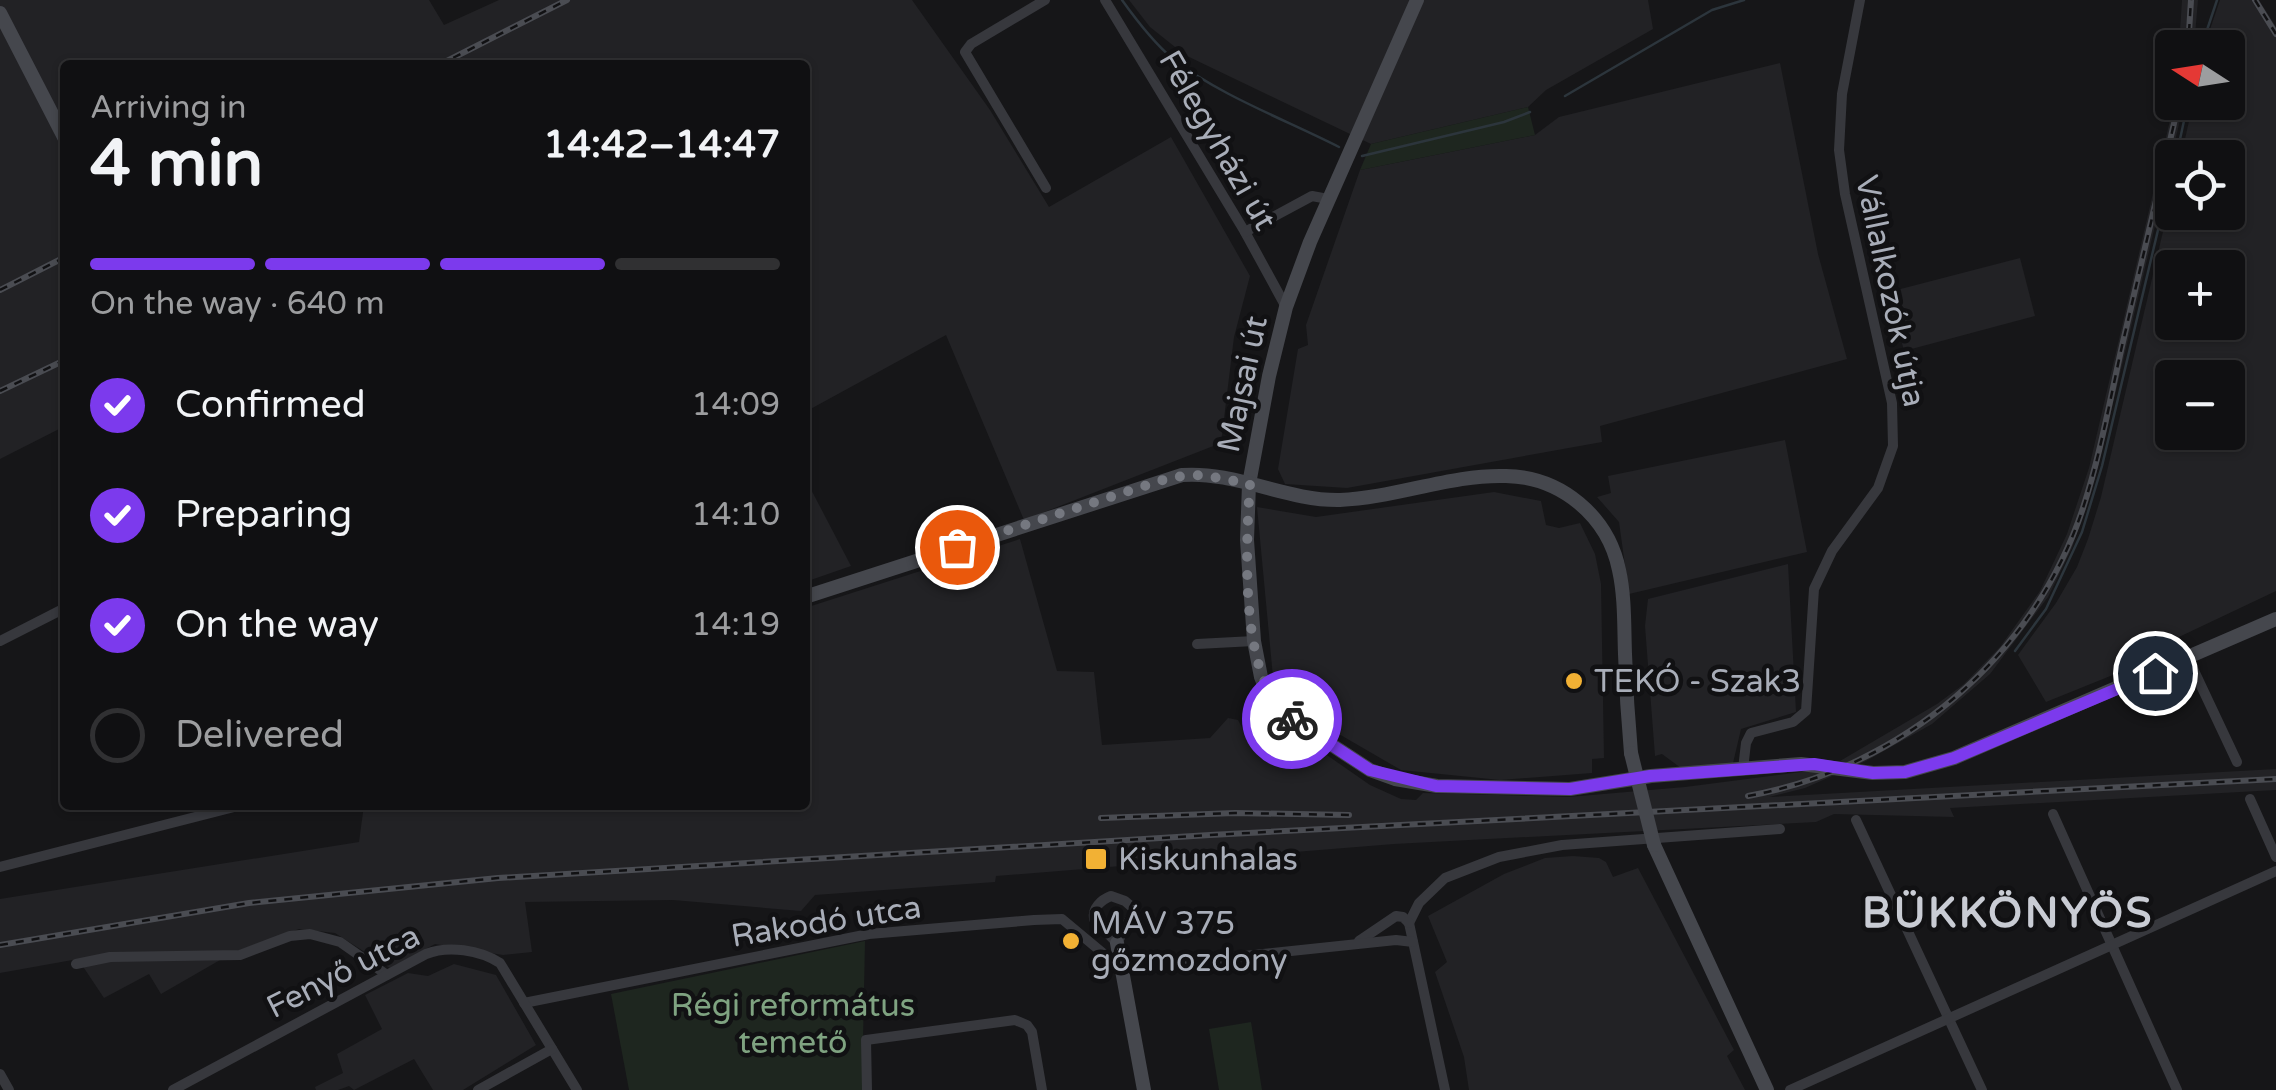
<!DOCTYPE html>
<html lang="en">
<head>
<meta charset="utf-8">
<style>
	:root { --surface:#101012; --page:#1e1e20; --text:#f1f3f6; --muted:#9c9d9f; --line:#303032; --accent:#7c3aed }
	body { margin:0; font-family:"Varela Round",sans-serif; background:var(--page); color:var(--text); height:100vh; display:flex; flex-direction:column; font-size:38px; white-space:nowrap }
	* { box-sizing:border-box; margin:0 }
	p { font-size:32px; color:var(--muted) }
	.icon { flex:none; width:55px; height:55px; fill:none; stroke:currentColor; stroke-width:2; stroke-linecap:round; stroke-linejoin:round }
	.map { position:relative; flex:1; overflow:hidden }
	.sheet { position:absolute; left:60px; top:60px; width:750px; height:750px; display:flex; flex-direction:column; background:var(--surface); border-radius:10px; box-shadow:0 2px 8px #0004,0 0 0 2px var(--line) }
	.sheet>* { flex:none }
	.needle { width:65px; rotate:282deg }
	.fabs { position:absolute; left:2155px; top:30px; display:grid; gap:20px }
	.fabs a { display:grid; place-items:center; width:90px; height:90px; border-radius:10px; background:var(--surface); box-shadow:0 2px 8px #0004,0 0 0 2px var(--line); font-size:50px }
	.pin { position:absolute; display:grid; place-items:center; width:85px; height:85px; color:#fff; margin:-42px; border:5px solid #fff; border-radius:50%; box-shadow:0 2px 10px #0007 }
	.courier { position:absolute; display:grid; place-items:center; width:100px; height:100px; margin:-50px; border:8px solid #7c3aed; border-radius:50%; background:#fff; color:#222; box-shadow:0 2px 12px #0007 }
	.headline em { font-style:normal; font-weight:700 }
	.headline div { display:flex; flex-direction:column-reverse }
	.headline { display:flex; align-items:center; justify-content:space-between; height:170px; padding:0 30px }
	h1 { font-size:65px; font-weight:700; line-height:75px }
	.bar { display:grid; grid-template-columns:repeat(4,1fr); gap:15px 10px; align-content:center; height:120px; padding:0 30px }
	.bar i { height:12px; border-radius:8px; background:var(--line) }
	.bar .current { background:var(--accent) }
	.bar p { grid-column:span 4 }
	ol { padding:0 30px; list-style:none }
	li { display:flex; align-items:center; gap:30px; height:110px }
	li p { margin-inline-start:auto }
	li .icon { padding:10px; border-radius:50%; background:var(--accent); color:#fff; stroke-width:4 }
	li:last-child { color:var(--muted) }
	li i { width:55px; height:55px; border:5px solid var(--line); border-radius:50% }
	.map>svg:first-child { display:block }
	.built { fill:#222225; fill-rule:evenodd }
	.green { fill:#1e261f }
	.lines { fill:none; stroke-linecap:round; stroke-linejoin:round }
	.stream { stroke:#2c353c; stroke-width:2.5 }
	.street { stroke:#37383d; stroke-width:10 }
	.secondary { stroke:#45474d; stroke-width:14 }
	.rail-casing { stroke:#4a4c52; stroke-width:6 }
	.rail { stroke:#111113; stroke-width:2.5; stroke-dasharray:8; stroke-linecap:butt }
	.secondary-bridge { stroke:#45474d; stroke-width:14 }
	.done { stroke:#757880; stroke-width:10; stroke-dasharray:0 18 }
	.route { stroke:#7c3aed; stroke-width:12 }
	.poi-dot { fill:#f2b134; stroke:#111113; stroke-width:4 }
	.labels { text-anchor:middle; stroke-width:9; stroke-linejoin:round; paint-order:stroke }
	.street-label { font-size:32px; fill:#a8adb8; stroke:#111113 }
	.poi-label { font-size:32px; fill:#a8adb8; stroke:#111113; text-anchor:start }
	.park-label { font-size:32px; fill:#7fa381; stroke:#111113 }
	.district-label { font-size:42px; font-weight:bold; letter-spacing:2.5px; fill:#c9ccd4; stroke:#111113 }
</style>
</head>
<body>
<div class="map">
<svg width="2276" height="1090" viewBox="0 0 2276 1090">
	<rect width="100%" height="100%" fill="#161618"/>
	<g class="built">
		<polygon points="0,0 429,0 444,25 499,0 912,0 990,110 1049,207 1171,137 1250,276 1234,337 1221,443 1024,520 946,335 805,412 805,65 65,65 65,426 0,459"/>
		<polygon points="1129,0 1648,0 1653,29 1546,90 1528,107 1371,144 1185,55 1150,27"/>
		<polygon points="2182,0 2198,0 2194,47 2179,47"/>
		<path d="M2220 0H2259L2276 27V591L2143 654 2145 662 2046 702 2018 655 2056 603 2077 567 2088 539 2101 497 2172 193V212H2228V158L2181 157 2193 103 2228 102V48L2204 47ZM2172 268H2228V322H2172ZM2172 378H2228V432H2172Z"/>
		<polygon points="1780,63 1818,254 1847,359 1600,426 1602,442 1347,488 1285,484 1278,469 1298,349 1308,345 1306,325 1360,170 1535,135 1559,117"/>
		<polygon points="2174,103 2184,103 2097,471 2072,548 2048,597 1990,674 1932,724 1866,761 1805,788 1769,797 2276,769 2276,790 1950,808 1954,817 1834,814 1816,822 1394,844 996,876 995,882 815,895 801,911 673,900 525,902 532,952 503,955 435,944 390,968 335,933 299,929 234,952 161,994 149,974 104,998 78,959 0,973 0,899 359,842 364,805 805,805 805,608 1020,539 1057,671 1094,672 1102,745 1210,738 1228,718 1238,720 1250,743 1277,752 1285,726 1370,785 1401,799 1416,800 1423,793 1569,797 1685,787 1809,771 1840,761 1937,704 1964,684 2000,647 2040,591 2067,534 2089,468"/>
		<polygon points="2020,258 2035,316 1904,351 1889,292"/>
		<polygon points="1785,440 1807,552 1629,594 1619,522 1597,497 1611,493 1608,476"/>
		<polygon points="805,478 851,566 805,582"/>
		<polygon points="1494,492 1541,501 1546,525 1559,528 1580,523 1595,554 1601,584 1604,758 1592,759 1592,773 1500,780 1401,770 1294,708 1273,677 1257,507 1316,517"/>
		<polygon points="1788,564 1796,712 1741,729 1733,763 1681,768 1662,754 1655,756 1645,626 1648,599"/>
		<polygon points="1573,856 1599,858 1606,862 1613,877 1638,868 1734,1050 1727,1056 1745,1090 1469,1090 1464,1057 1435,972 1447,962 1428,916 1504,874 1545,858"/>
		<polygon points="454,964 496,975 536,1045 463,1090 433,1090 414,1059 354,1090 349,1086 338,1090 316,1090 315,1087 343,1073 337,1054 382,1029 365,995 408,973 428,976"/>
	</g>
	<g class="green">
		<polygon points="1528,107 1535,135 1360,170 1371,144"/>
		<polygon points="865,941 862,1090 629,1090 611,994"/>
		<polygon points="1251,1022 1262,1090 1219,1090 1209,1029"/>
	</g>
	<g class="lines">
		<g class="stream">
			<path d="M1122 0C1137 21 1153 42 1173 59 1219 95 1286 120 1339 147"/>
			<polyline points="2201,48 2217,0"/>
			<polyline points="1565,96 1712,10 1744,0"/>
			<polyline points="1362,156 1504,122 1530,112"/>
			<polyline points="2176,158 2188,102"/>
			<polyline points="2015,651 2046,609 2082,532 2102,466 2172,171"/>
		</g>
		<g class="street">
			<polyline points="1045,0 971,44 965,52 1046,188"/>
			<polyline points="1105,0 1245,232 1286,307"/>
			<polyline points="1245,232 1312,196 1328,199"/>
			<polyline points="0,641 65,608"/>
			<polyline points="1197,644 1254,641"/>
			<polyline points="2188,658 2237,762"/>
			<polyline points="1743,769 1746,743 1751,733 1793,722 1806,711 1814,589 1832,551 1878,488 1893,446 1892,403 1845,194 1839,150 1842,94 1860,0"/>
			<polyline points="2250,799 2276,857"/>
			<polyline points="2053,814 2177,1090"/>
			<polyline points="1856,820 1982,1090"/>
			<polyline points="0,867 242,805"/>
			<path d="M1111 896 1125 901 1133 908V913L1117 943 1094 919C1092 908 1101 900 1111 896Z"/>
			<polyline points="1409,923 1419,903 1445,878 1499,857 1562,845 1780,829"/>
			<polyline points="1409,923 1445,1090"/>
			<polyline points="1359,941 1396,916 1403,917 1409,923"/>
			<polyline points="76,964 110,957 240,955 290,936 310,934 340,942 387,975"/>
			<polyline points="524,1003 869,934 1034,920 1062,919 1122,969 1396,940 1413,942"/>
			<polyline points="0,1074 9,1090"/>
			<path d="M173 1090 426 954C448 945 480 950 500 963L577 1090"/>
			<polyline points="478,1090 552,1049"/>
			<polyline points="867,1090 866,1040 1015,1020 1027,1025 1032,1032 1042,1090"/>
			<polyline points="1790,1090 2276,871"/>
		</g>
		<g class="secondary">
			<polyline points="1417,0 1310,242 1286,307 1269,376 1249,484 1247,540 1254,641 1261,677 1269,697 1283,713 1370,770 1395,779 1437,786 1570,789 1651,776 1801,764 1873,773 1905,772 1954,758 2276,619"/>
			<polyline points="0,13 65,139"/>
			<path d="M805 597 1182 475C1236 471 1286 501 1340 500 1395 498 1452 474 1506 476 1561 477 1608 516 1619 570 1625 597 1624 626 1625 654 1626 687 1628 720 1631 753"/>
			<polyline points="1654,845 1767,1090"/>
			<polyline points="1117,943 1144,1090"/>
		</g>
		<defs>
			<g id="rail">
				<polyline points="2255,0 2276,34"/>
				<polyline points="2188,48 2191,0"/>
				<polyline points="439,65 567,0"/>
				<polyline points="0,290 65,257"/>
				<polyline points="0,391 65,360"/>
				<path d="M1748 796C1902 768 2034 657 2083 508 2100 456 2110 400 2122 346 2141 265 2160 184 2179 102"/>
				<polyline points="1101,818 1235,813 1349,815"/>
				<polyline points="0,945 249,903 498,878 1210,835 2276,779"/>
			</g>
		</defs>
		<use href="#rail" class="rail-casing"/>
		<use href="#rail" class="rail"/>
		<polyline class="secondary-bridge" points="1631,753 1654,845"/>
	</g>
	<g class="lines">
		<path class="done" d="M957 547 1172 477 1202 475 1250 484C1246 544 1238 683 1292 719"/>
		<polyline class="route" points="1292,719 1370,770 1436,786 1570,789 1650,776 1814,764 1873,773 1905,772 1954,758 2155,673"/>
	</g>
	<g class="poi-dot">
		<circle cx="1574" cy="681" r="10"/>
		<rect x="1084" y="847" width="24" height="24" rx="5"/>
		<circle cx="1071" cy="941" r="10"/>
	</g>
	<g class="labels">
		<g class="street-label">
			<text transform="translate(1218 140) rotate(60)" y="11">Félegyházi út</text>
			<text transform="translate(1891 291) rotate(78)" y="11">Vállalkozók útja</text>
			<text transform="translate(1242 384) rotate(-78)" y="11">Majsai út</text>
			<text transform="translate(826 921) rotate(-9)" y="11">Rakodó utca</text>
			<text transform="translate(343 971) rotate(-27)" y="11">Fenyő utca</text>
		</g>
		<g class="poi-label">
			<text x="1594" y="692">TEKÓ - Szak3</text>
			<text x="1118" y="870">Kiskunhalas</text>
			<text x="1091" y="934">MÁV 375<tspan x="1091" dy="37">gőzmozdony</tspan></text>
		</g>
		<g class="park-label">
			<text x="793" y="1016">Régi református<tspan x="793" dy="37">temető</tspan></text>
		</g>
		<g class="district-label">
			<text x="2008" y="927">BÜKKÖNYÖS</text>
		</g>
	</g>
</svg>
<div class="fabs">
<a><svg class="needle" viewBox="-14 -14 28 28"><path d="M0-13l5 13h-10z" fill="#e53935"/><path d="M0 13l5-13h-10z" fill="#9c9d9f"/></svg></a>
<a><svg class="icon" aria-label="locate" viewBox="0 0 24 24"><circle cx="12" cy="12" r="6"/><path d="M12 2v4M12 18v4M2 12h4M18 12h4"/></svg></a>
<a>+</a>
<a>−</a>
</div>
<div class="pin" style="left:957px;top:547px;background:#ea580c"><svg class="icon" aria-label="bag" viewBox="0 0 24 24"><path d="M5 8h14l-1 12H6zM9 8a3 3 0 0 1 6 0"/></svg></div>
<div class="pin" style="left:2155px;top:673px;background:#1f2937"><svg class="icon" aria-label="home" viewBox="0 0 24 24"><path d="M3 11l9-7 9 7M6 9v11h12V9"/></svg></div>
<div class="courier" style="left:1292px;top:719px"><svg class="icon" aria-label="bike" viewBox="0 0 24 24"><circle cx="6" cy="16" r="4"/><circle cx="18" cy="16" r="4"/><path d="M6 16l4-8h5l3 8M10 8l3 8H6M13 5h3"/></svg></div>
<section class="sheet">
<div class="headline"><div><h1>4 min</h1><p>Arriving in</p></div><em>14:42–14:47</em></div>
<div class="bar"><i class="current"></i><i class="current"></i><i class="current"></i><i></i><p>On the way · 640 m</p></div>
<ol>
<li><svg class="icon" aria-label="check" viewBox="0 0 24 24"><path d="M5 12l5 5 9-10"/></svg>Confirmed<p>14:09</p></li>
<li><svg class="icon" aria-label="check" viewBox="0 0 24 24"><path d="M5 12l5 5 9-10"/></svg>Preparing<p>14:10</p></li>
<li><svg class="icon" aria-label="check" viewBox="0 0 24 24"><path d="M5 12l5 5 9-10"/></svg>On the way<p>14:19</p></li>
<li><i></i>Delivered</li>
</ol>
</section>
</div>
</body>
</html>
